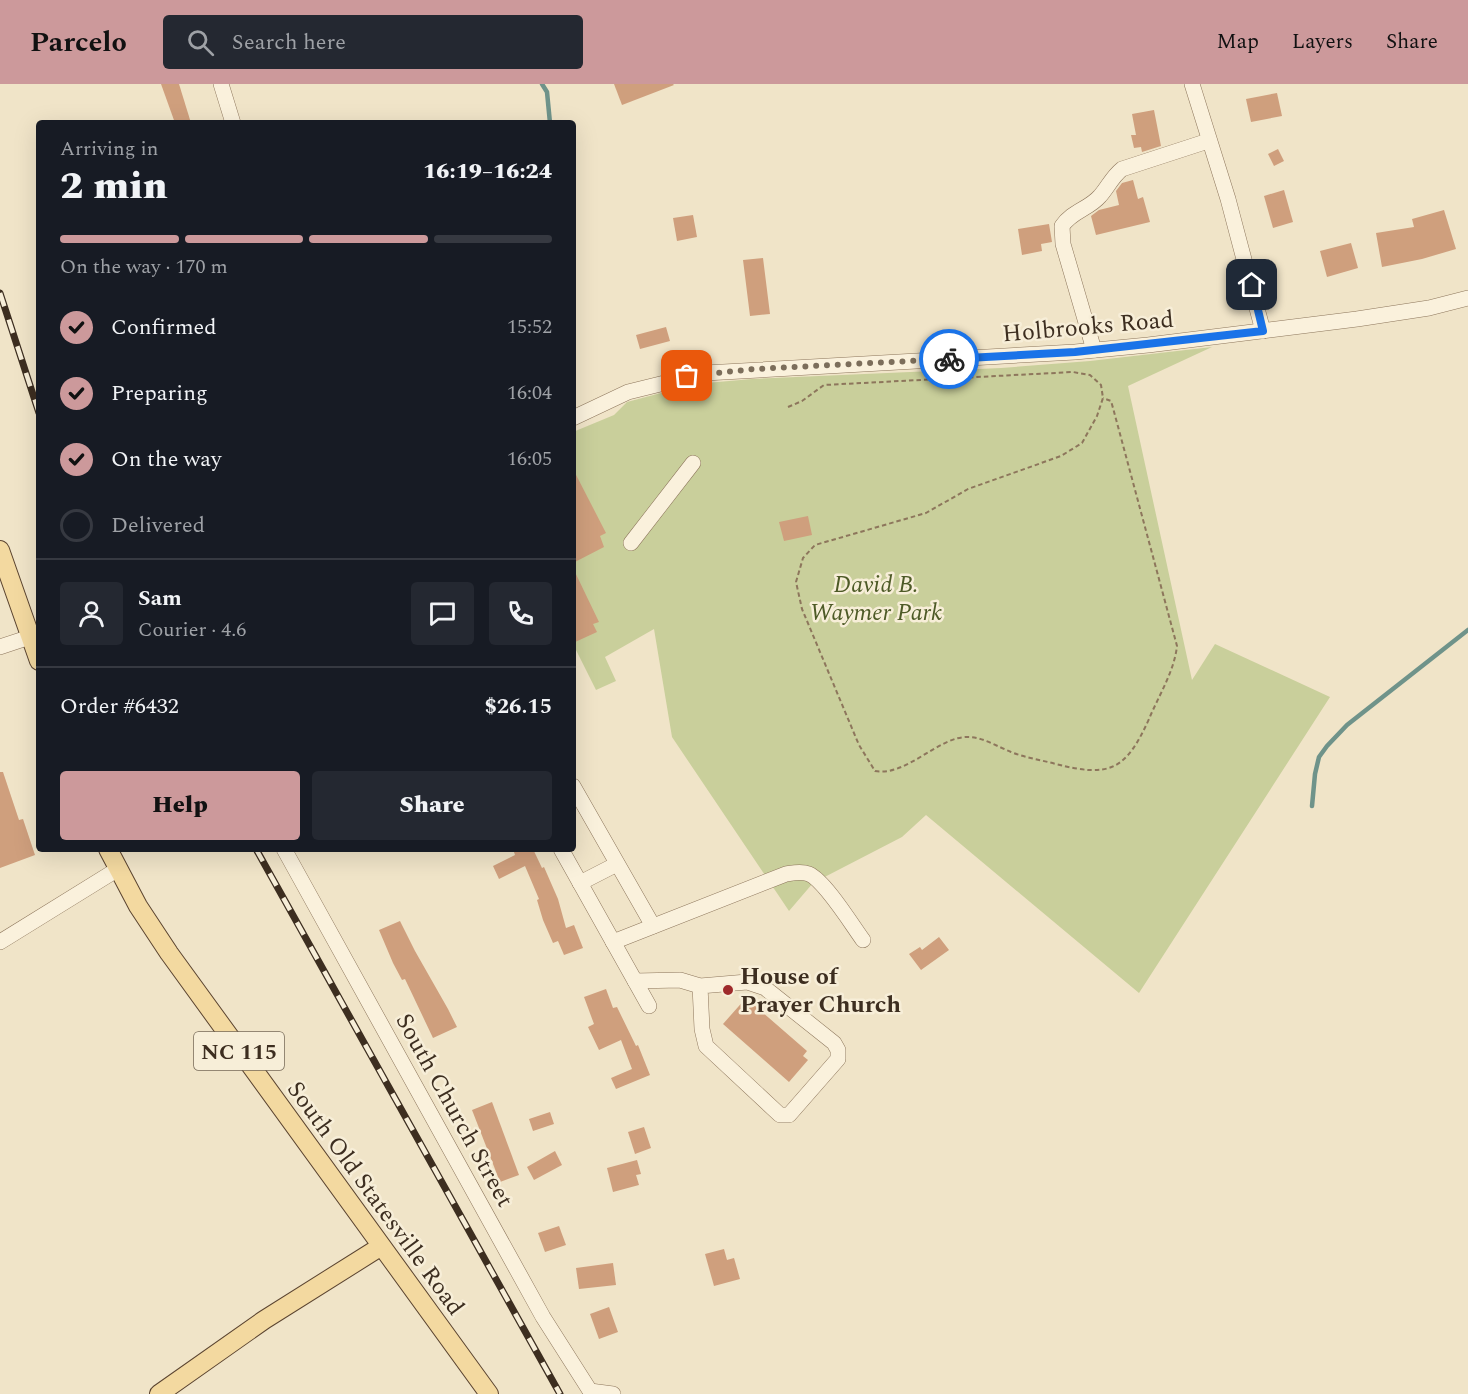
<!DOCTYPE html>
<html lang="en">
<head>
<meta charset="utf-8">
<style>
	:root { --surface:#171b24; --page:#242831; --text:#f1f3f6; --muted:#9ea1a6; --line:#363941; --accent:#cc999b }
	body { margin:0; font-family:Spectral,serif; background:var(--page); color:var(--text); height:100vh; display:flex; flex-direction:column; font-size:22px; white-space:nowrap }
	* { box-sizing:border-box; margin:0 }
	p { font-size:20px; color:var(--muted) }
	.icon { flex:none; width:33px; height:33px; fill:none; stroke:currentColor; stroke-width:2; stroke-linecap:round; stroke-linejoin:round }
	.map { position:relative; flex:1; overflow:hidden }
	.side { position:absolute; left:36px; top:36px; width:540px; height:732px; display:flex; flex-direction:column; background:var(--surface); border-radius:6px; box-shadow:0 6px 24px #0002 }
	.side>* { flex:none }
	.pin { position:absolute; display:grid; place-items:center; width:51px; height:51px; color:#fff; margin:-26px; border-radius:12px; box-shadow:0 3px 9px #0006 }
	.courier { position:absolute; display:grid; place-items:center; width:60px; height:60px; margin:-30px; border:4px solid #1a73e8; border-radius:50%; background:#fff; color:#222; box-shadow:0 2px 8px #0007 }
	.headline em { font-style:normal; font-weight:800 }
	.headline div { display:flex; flex-direction:column-reverse }
	.headline { display:flex; align-items:center; justify-content:space-between; height:102px; padding:0 24px }
	h1 { font-size:39px; font-weight:800; line-height:45px }
	.bar { display:grid; grid-template-columns:repeat(4,1fr); gap:9px 6px; align-content:center; height:72px; padding:0 24px }
	.bar i { height:8px; border-radius:4px; background:var(--line) }
	.bar .selected { background:var(--accent) }
	.bar p { grid-column:span 4 }
	.line { display:flex; align-items:center; gap:15px; padding:0 24px; border-top:2px solid var(--line) }
	.line div { flex:1 }
	.round { display:grid; place-items:center; flex:none; width:63px; height:63px; border-radius:6px; background:var(--page) }
	ol { padding:0 24px; list-style:none }
	li { display:flex; align-items:center; gap:18px; height:66px }
	li p { margin-inline-start:auto }
	li .icon { padding:6px; border-radius:50%; background:var(--accent); color:#111; stroke-width:4 }
	li:last-child { color:var(--muted) }
	li i { width:33px; height:33px; border:3px solid var(--line); border-radius:50% }
	.cta { display:flex; gap:12px; margin-top:auto; padding:12px 24px }
	.cta a { flex:1; height:69px; border-radius:6px; background:var(--accent); color:#111; font-size:24px; font-weight:800; line-height:69px; text-align:center }
	.cta a+a { background:var(--page); color:var(--text) }
	header { display:flex; align-items:center; gap:36px; box-sizing:border-box; height:84px; padding:0 30px; background:var(--accent); color:#111 }
	header strong { font-size:28px }
	nav { display:flex; gap:33px; margin-inline-start:auto; font-size:21px }
	.search { width:420px; height:54px; background:var(--page); display:flex; align-items:center; gap:15px; box-sizing:border-box; padding:0 21px; border-radius:6px; color:var(--muted); font-size:22px }
	.map>svg:first-child { display:block }
	.green { fill:#c9cf9b }
	.lines { fill:none; stroke-linecap:round; stroke-linejoin:round }
	.stream { stroke:#6f938a; stroke-width:4.5 }
	.building { fill:#cf9f7d }
	.minor-casing { stroke:#8d765c; stroke-width:16 }
	.major-casing { stroke:#5b4430; stroke-width:20 }
	.path { stroke:#8d765c; stroke-width:2; stroke-dasharray:4.5 3; stroke-linecap:butt }
	.minor { stroke:#faf1dc; stroke-width:15 }
	.major { stroke:#f3d9a0; stroke-width:18 }
	.rail-casing { stroke:#3d2e20; stroke-width:7 }
	.rail { stroke:#f7eed8; stroke-width:4.5; stroke-dasharray:14; stroke-linecap:butt }
	.done { stroke:#7c6e5b; stroke-width:6; stroke-dasharray:0 10.8 }
	.route { stroke:#1a73e8; stroke-width:8 }
	.poi-dot { fill:#9e2a2b; stroke:#f7eed8; stroke-width:2 }
	.labels { text-anchor:middle; stroke-width:5; stroke-linejoin:round; paint-order:stroke }
	.shield { fill:#f7eed8; stroke:#756857; stroke-width:1.5 }
	.shield-label { font-size:22px; font-weight:bold; fill:#3d2e20 }
	.street-label { font-size:24px; fill:#3d2e20; stroke:#f7eed8 }
	.park-label { font-size:24px; font-style:italic; fill:#4d5a26; stroke:#f7eed8 }
	.poi-label { font-size:24px; font-weight:bold; fill:#3d2e20; stroke:#f7eed8; text-anchor:start }
</style>
</head>
<body>
<header>
<strong>Parcelo</strong>
<div class="search"><svg class="icon" aria-label="search" viewBox="0 0 24 24"><circle cx="10" cy="10" r="6"/><path d="M15 15l6 6"/></svg>Search here</div>
<nav><a>Map</a><a>Layers</a><a>Share</a></nav>
</header>
<div class="map">
<svg width="1468" height="1310" viewBox="0 0 1468 1310">
	<rect width="100%" height="100%" fill="#f0e4c8"/>
	<polygon class="green" points="1212,263 1128,302 1192,596 1215,560 1330,613 1139,909 926,731 902,753 813,799 789,827 672,653 654,545 605,573 616,597 596,606 573,560 573,348 614,331 627,318 695,300 752,295 1001,284 1090,277"/>
	<g class="lines">
		<g class="stream">
			<polyline points="542,0 547,8 550,39"/>
			<polyline points="1312,722 1315,690 1319,673 1327,662 1347,641 1468,546"/>
		</g>
	</g>
	<g class="building">
		<polygon points="161,0 179,0 191,39 175,39"/>
		<polygon points="614,0 673,0 674,1 622,21"/>
		<polygon points="1277,9 1282,32 1251,38 1246,15"/>
		<polygon points="1154,26 1161,62 1142,68 1141,63 1134,64 1131,51 1136,51 1132,30"/>
		<polygon points="1278,65 1284,77 1274,82 1268,70"/>
		<polygon points="1133,96 1138,115 1143,113 1150,138 1096,151 1091,132 1099,126 1119,121 1116,107 1122,99"/>
		<polygon points="1284,106 1293,138 1273,144 1264,112"/>
		<polygon points="1444,126 1456,165 1422,175 1382,183 1376,149 1414,143 1412,135"/>
		<polygon points="693,131 697,153 677,157 673,134"/>
		<polygon points="1049,140 1052,158 1041,160 1042,167 1022,171 1018,145"/>
		<polygon points="1351,159 1358,184 1327,193 1320,167"/>
		<polygon points="763,174 770,230 750,232 743,176"/>
		<polygon points="666,243 670,257 640,265 636,251"/>
		<polygon points="573,385 606,449 600,452 604,463 573,479"/>
		<polygon points="808,432 812,451 784,457 779,438"/>
		<polygon points="573,484 599,538 593,540 597,548 573,559"/>
		<polygon points="0,688 3,688 19,736 23,735 35,771 0,784"/>
		<polygon points="513,765 533,765 542,784 544,783 558,815 566,844 574,841 583,864 564,871 558,857 553,859 543,836 537,816 539,815 525,782 499,795 493,782 515,771"/>
		<polygon points="400,837 415,867 448,925 457,943 433,954 405,895 402,896 393,879 379,846"/>
		<polygon points="939,853 949,866 921,886 909,870 920,863 922,866"/>
		<polygon points="606,905 613,924 617,923 636,962 638,961 650,991 616,1005 611,994 632,985 621,956 599,966 588,943 594,940 584,913"/>
		<polygon points="746,914 807,967 803,972 808,976 789,998 723,940"/>
		<polygon points="492,1018 519,1091 500,1098 472,1026"/>
		<polygon points="550,1028 554,1040 533,1047 529,1035"/>
		<polygon points="644,1043 651,1064 635,1070 628,1048"/>
		<polygon points="555,1067 562,1081 534,1096 527,1083"/>
		<polygon points="637,1076 641,1090 636,1091 639,1101 613,1108 607,1084"/>
		<polygon points="559,1142 566,1161 545,1168 538,1149"/>
		<polygon points="724,1165 727,1176 734,1174 740,1195 714,1202 705,1170"/>
		<polygon points="613,1179 616,1201 579,1205 576,1184"/>
		<polygon points="609,1223 618,1248 599,1255 590,1230"/>
	</g>
	<g class="lines">
		<defs>
			<g id="minor">
				<polyline points="221,0 233,39"/>
				<polyline points="1192,0 1228,115 1263,247"/>
				<path d="M1094 266 1063 160 1062 142C1072 127 1089 125 1100 112 1108 103 1112 93 1122 85L1208 57"/>
				<polyline points="573,334 628,308 705,289 1075,268 1148,261 1357,235 1429,224 1468,214"/>
				<polyline points="631,459 693,379"/>
				<polyline points="0,563 39,550"/>
				<polyline points="573,702 653,842"/>
				<polyline points="284,765 543,1233 592,1310"/>
				<polyline points="561,765 649,922"/>
				<polyline points="580,799 617,780"/>
				<polyline points="0,858 118,785"/>
				<path d="M613 858 786 790C793 789 801 787 809 790 825 797 852 841 863 856"/>
				<polyline points="635,897 680,896 700,902 747,898 765,904 834,959 838,966 838,975 789,1031 780,1031 706,962 702,945 700,902"/>
				<polyline points="590,1307 613,1310"/>
			</g>
			<g id="major">
				<polyline points="0,466 39,577"/>
				<polyline points="108,765 138,822 169,869 489,1310"/>
				<polyline points="159,1310 264,1236 380,1163"/>
			</g>
		</defs>
		<use href="#minor" class="minor-casing"/>
		<use href="#major" class="major-casing"/>
		<path class="path" d="M788 323 802 317 824 301 1073 288 1090 291 1101 301 1103 314 1097 332 1082 359 1061 372 968 405 926 429 815 461 803 474 796 498 802 525 859 661 875 687C906 693 939 652 968 653 983 653 998 663 1011 668 1026 674 1041 676 1056 680 1110 694 1126 686 1149 635 1159 611 1174 588 1177 562L1113 324 1111 317 1103 314"/>
		<use href="#minor" class="minor"/>
		<use href="#major" class="major"/>
		<defs>
			<g id="rail">
				<polyline points="0,209 39,329"/>
				<polyline points="256,765 560,1310"/>
			</g>
		</defs>
		<use href="#rail" class="rail-casing"/>
		<use href="#rail" class="rail"/>
	</g>
	<g class="lines">
		<polyline class="done" points="687,292 755,285 949,275"/>
		<polyline class="route" points="949,275 1075,268 1263,247 1252,201"/>
	</g>
	<circle class="poi-dot" cx="728" cy="906" r="6"/>
	<g class="labels">
		<rect class="shield" x="194" y="948" width="90" height="38" rx="4.5"/>
		<g class="shield-label">
			<text x="239" y="975">NC 115</text>
		</g>
		<g class="street-label">
			<text transform="translate(1088 242) rotate(-5)" y="8">Holbrooks Road</text>
			<text transform="translate(455 1026) rotate(61)" y="8">South Church Street</text>
			<text transform="translate(376 1114) rotate(54)" y="8">South Old Statesville Road</text>
		</g>
		<g class="park-label">
			<text x="876" y="508">David B.<tspan x="876" dy="28">Waymer Park</tspan></text>
		</g>
		<g class="poi-label">
			<text x="740" y="900">House of<tspan x="740" dy="28">Prayer Church</tspan></text>
		</g>
	</g>
</svg>
<div class="pin" style="left:687px;top:292px;background:#ea580c"><svg class="icon" aria-label="bag" viewBox="0 0 24 24"><path d="M5 8h14l-1 12H6zM9 8a3 3 0 0 1 6 0"/></svg></div>
<div class="pin" style="left:1252px;top:201px;background:#1f2937"><svg class="icon" aria-label="home" viewBox="0 0 24 24"><path d="M3 11l9-7 9 7M6 9v11h12V9"/></svg></div>
<div class="courier" style="left:949px;top:275px"><svg class="icon" aria-label="bike" viewBox="0 0 24 24"><circle cx="6" cy="16" r="4"/><circle cx="18" cy="16" r="4"/><path d="M6 16l4-8h5l3 8M10 8l3 8H6M13 5h3"/></svg></div>
<section class="side">
<div class="headline"><div><h1>2 min</h1><p>Arriving in</p></div><em>16:19–16:24</em></div>
<div class="bar"><i class="selected"></i><i class="selected"></i><i class="selected"></i><i></i><p>On the way · 170 m</p></div>
<ol>
<li><svg class="icon" aria-label="check" viewBox="0 0 24 24"><path d="M5 12l5 5 9-10"/></svg>Confirmed<p>15:52</p></li>
<li><svg class="icon" aria-label="check" viewBox="0 0 24 24"><path d="M5 12l5 5 9-10"/></svg>Preparing<p>16:04</p></li>
<li><svg class="icon" aria-label="check" viewBox="0 0 24 24"><path d="M5 12l5 5 9-10"/></svg>On the way<p>16:05</p></li>
<li><i></i>Delivered</li>
</ol>
<div class="line" style="height:108px"><a class="round"><svg class="icon" aria-label="person" viewBox="0 0 24 24"><circle cx="12" cy="8" r="4"/><path d="M4 21q1-7 8-7t8 7"/></svg></a><div><b>Sam</b><p>Courier · 4.6</p></div><a class="round"><svg class="icon" aria-label="chat" viewBox="0 0 24 24"><path d="M4 5h16v11H9l-5 4z"/></svg></a><a class="round"><svg class="icon" aria-label="phone" viewBox="0 0 24 24"><path d="M5 4h4l2 5-3 2q2 4 5 5l2-3 5 2v4C11 20 4 13 5 4z"/></svg></a></div>
<div class="line" style="height:78px"><div>Order #6432</div><b>$26.15</b></div>
<div class="cta"><a>Help</a><a>Share</a></div>
</section>
</div>
</body>
</html>
